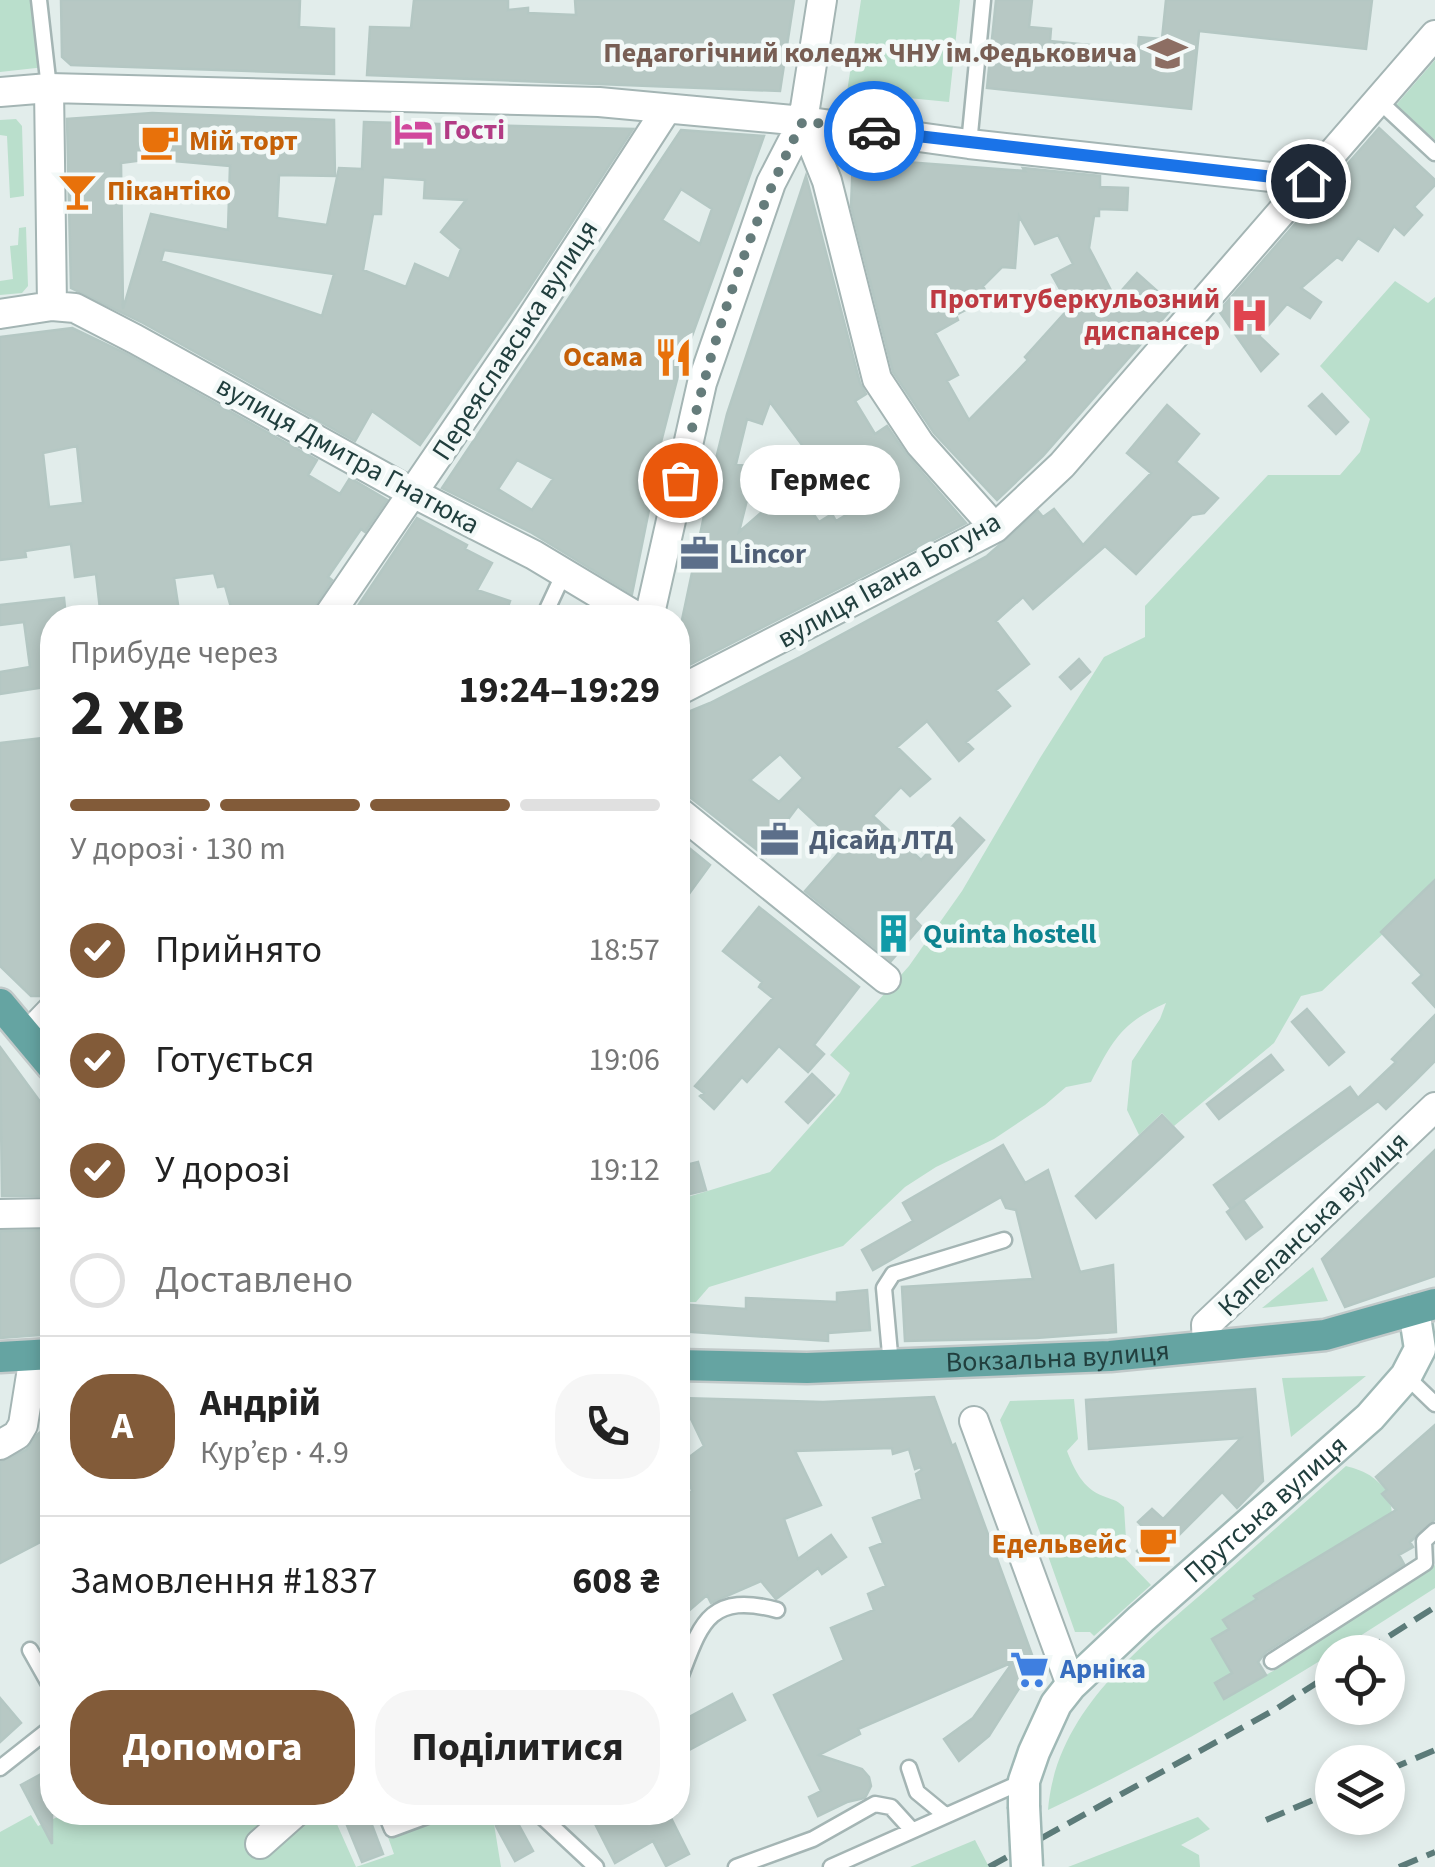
<!DOCTYPE html>
<html lang="uk">
<head>
<meta charset="utf-8">
<style>
	:root { --surface:#fff; --page:#f6f6f6; --text:#222; --muted:#767676; --line:#e0e0e0; --accent:#825b39 }
	body { margin:0; font-family:"Source Sans 3",sans-serif; background:var(--page); color:var(--text); height:100vh; display:flex; flex-direction:column; font-size:38px; white-space:nowrap }
	* { box-sizing:border-box; margin:0 }
	p { font-size:32px; color:var(--muted) }
	.icon { flex:none; width:55px; height:55px; fill:none; stroke:currentColor; stroke-width:2; stroke-linecap:round; stroke-linejoin:round }
	.map { position:relative; flex:1; overflow:hidden }
	.drawer { position:absolute; left:40px; top:605px; width:650px; height:1220px; display:flex; flex-direction:column; background:var(--surface); border-radius:40px; box-shadow:0 5px 15px #0003 }
	.drawer>* { flex:none }
	.controls { position:absolute; left:1315px; top:1635px; display:grid; gap:20px }
	.controls a { display:grid; place-items:center; width:90px; height:90px; border-radius:50%; background:var(--surface); box-shadow:0 5px 15px #0003; font-size:50px }
	.pin { position:absolute; display:grid; place-items:center; width:85px; height:85px; color:#fff; margin:-42px; border:5px solid #fff; border-radius:50%; box-shadow:0 2px 10px #0007 }
	.courier { position:absolute; display:grid; place-items:center; width:100px; height:100px; margin:-50px; border:8px solid #1a73e8; border-radius:50%; background:#fff; color:#222; box-shadow:0 2px 12px #0007 }
	.bubble { position:absolute; height:70px; border-radius:35px; background:var(--surface); box-shadow:0 5px 15px #0003; font-size:32px; font-weight:700; line-height:70px; text-align:center }
	.summary em { font-style:normal; font-weight:700 }
	.summary div { display:flex; flex-direction:column-reverse }
	.summary { display:flex; align-items:center; justify-content:space-between; height:170px; padding:0 30px }
	h1 { font-size:65px; font-weight:700; line-height:75px }
	.bar { display:grid; grid-template-columns:repeat(4,1fr); gap:15px 10px; align-content:center; height:120px; padding:0 30px }
	.bar i { height:12px; border-radius:8px; background:var(--line) }
	.bar .on { background:var(--accent) }
	.bar p { grid-column:span 4 }
	.line { display:flex; align-items:center; gap:25px; padding:0 30px; border-top:2px solid var(--line) }
	.line div { flex:1 }
	.round { display:grid; place-items:center; flex:none; width:105px; height:105px; border-radius:40px; background:var(--page) }
	ol { padding:0 30px; list-style:none }
	li { display:flex; align-items:center; gap:30px; height:110px }
	li p { margin-inline-start:auto }
	li .icon { padding:10px; border-radius:50%; background:var(--accent); color:#fff; stroke-width:4 }
	li:last-child { color:var(--muted) }
	li i { width:55px; height:55px; border:5px solid var(--line); border-radius:50% }
	.primary-button { display:flex; gap:20px; margin-top:auto; padding:20px 30px }
	.primary-button a { flex:1; height:115px; border-radius:40px; background:var(--accent); color:#fff; font-size:40px; font-weight:700; line-height:115px; text-align:center }
	.primary-button a+a { background:var(--page); color:var(--text) }
	.map>svg:first-child { display:block }
	.green { fill:#badfcc }
	.building { fill:#b7c8c4; stroke:#b4c7c3; stroke-width:2.5; fill-rule:evenodd }
	.lines { fill:none; stroke-linecap:round; stroke-linejoin:round }
	.lane-casing { stroke:#a4b5b4; stroke-width:19 }
	.street-casing { stroke:#a4b5b4; stroke-width:32 }
	.secondary-casing { stroke:#a0b9b6; stroke-width:35 }
	.primary-casing { stroke:#c1c9c9; stroke-width:35 }
	.lane { stroke:#fff; stroke-width:14 }
	.street { stroke:#fff; stroke-width:28 }
	.secondary { stroke:#fff; stroke-width:30 }
	.primary { stroke:#65a4a2; stroke-width:30 }
	.rail { stroke:#5c7b79; stroke-width:6; stroke-dasharray:20 10; stroke-linecap:butt }
	.secondary-bridge-casing { stroke:#a0b9b6; stroke-width:35; stroke-linecap:butt }
	.secondary-bridge { stroke:#fff; stroke-width:30 }
	.done { stroke:#657c7b; stroke-width:10; stroke-dasharray:0 18 }
	.route { stroke:#1a73e8; stroke-width:12 }
	.labels { text-anchor:middle; dominant-baseline:central; stroke-width:9; stroke-linejoin:round; paint-order:stroke }
	.education-label { font-size:28px; font-weight:bold; fill:#785e54; stroke:#f3f9f8; text-anchor:end }
	.hotel-label { font-size:28px; font-weight:bold; fill:#b23c85; stroke:#f3f9f8; text-anchor:start }
	.food-label { font-size:28px; font-weight:bold; fill:#c56008; stroke:#f3f9f8; text-anchor:start }
	.health-label { font-size:28px; font-weight:bold; fill:#be3a42; stroke:#f3f9f8; text-anchor:end }
	.street-label { font-size:28px; fill:#213f3e; stroke:#f3f9f8 }
	.service-label { font-size:28px; font-weight:bold; fill:#4e5e75; stroke:#f3f9f8; text-anchor:start }
	.culture-label { font-size:28px; font-weight:bold; fill:#0d838f; stroke:#f3f9f8; text-anchor:start }
	.shop-label { font-size:28px; font-weight:bold; fill:#366cbe; stroke:#f3f9f8; text-anchor:start }
</style>
</head>
<body>
<div class="map">
<svg width="1435" height="1867" viewBox="0 0 1435 1867">
	<rect width="100%" height="100%" fill="#e2edeb"/>
	<path class="green" d="M0,0H36L45,67L0,72Z
		M861,0H960L949,102L847,92Z
		M1435,60V140L1396,105Z
		M16,119L22,126L24,196L10,198L7,136L0,135V120Z
		M26,227L28,286L22,293L0,295V281L13,279L10,246L18,245L19,228Z
		M1395,281L1428,303L1435,297V885L1322,991L1301,996L1274,1043L1174,1126L1162,1113L1139,1135L1127,1110L1132,1061L1160,1019L1166,1003C1122,1022 1113,1040 1091,1082L1066,1087L1045,1105L994,1139L936,1167L905,1187L843,1246L709,1287L696,1302H678V1200L770,1172L840,1093L850,1073L830,1055L909,966L962,891L1040,758L1104,657L1145,637V606L1268,475H1340L1360,452L1370,419L1320,366Z
		M1313,1267L1328,1301L1262,1308Z
		M1366,1376L1291,1437L1282,1378Z
		M1074,1399L1078,1439L1067,1451C1074,1469 1083,1489 1103,1496C1112,1500 1116,1499 1124,1507L1126,1539L1121,1554L1151,1585L1094,1636L1090,1632H1075L1000,1420L1010,1401Z
		M1346,1466C1364,1471 1373,1475 1386,1490L1382,1494L1391,1506L1392,1513L1255,1595L1256,1599L1223,1619L1228,1629L1212,1640L1232,1673L1215,1683L1224,1699L1280,1667L1435,1565V1588C1310,1669 1183,1747 1048,1810C1056,1709 1144,1645 1214,1583C1258,1544 1302,1505 1346,1466Z
		M66,1813H332L356,1867L394,1854L388,1837L451,1813H517L494,1824L501,1867H0V1832L31,1815L38,1826Z
		M1198,1817L1210,1829L1181,1845L1199,1855L1200,1867H1068Z
		M975,1840L989,1867H910Z"/>
	<path class="building" d="M61,0H300L299,27L334,29V74L71,65L62,57Z
		M414,0H508V10L528,8V13L576,15L575,0H794L780,91L367,75L370,27L411,28Z
		M996,0H1032L1029,27L1051,29L1050,41L1138,50L1139,37L1162,39L1166,0H1372L1366,49L1199,31L1191,109L987,88Z
		M152,113L334,120L335,176L279,175L277,218L327,225L339,168L362,169L364,122L633,129L529,288L420,445L372,411L355,441L143,323L71,288L67,119ZM151,159L230,166L228,230L151,214L123,309L121,163ZM383,177L425,180L424,198L466,200L441,232L461,249L449,279L415,264L406,287L363,270L373,214H381ZM164,250L334,274L322,316L161,261Z
		M1379,128L1435,180V185L1414,207L1422,215L1404,235L1394,226L1378,251L1358,238L1342,260L1337,257L1301,288L1321,302L1310,318L1287,304L1259,336L1278,354L1261,371L1219,311Z
		M681,130L764,136L679,372L649,489L653,490L632,594L532,533L442,488ZM681,189L712,209L700,244L662,220ZM517,460L553,479L532,510L498,489Z
		M853,158L1025,171L1023,168L1100,176V187L1128,188L1127,210L1099,209V216H1094L1089,248L1115,298L1137,273L1174,306L1043,456L997,500L934,433L893,372L851,206ZM1019,216L1035,244L1058,235L1073,264L1052,275L1070,307L1025,357L1028,360L969,420L947,381L958,375L935,333L958,320L956,315L989,298L983,286L1002,267L1015,268Z
		M806,176L860,383L866,394L855,401L875,434L887,426L907,455L966,523L689,665L678,657V639L716,459L727,414ZM770,402L820,469L837,457L868,502L836,521L832,514L819,522L793,485L739,532L755,468L736,464L747,419L762,424Z
		M72,328L127,354L317,460L308,475L340,494L350,478L387,500L365,532L361,529L328,577L332,580L308,618H234L225,586L218,587L214,573L174,578L180,618H101L96,574L75,577L71,544L25,551L26,557L0,560V337ZM77,446L83,503L49,507L43,453Z
		M1322,394L1348,422L1336,434L1309,406Z
		M1167,405L1199,434L1176,462L1218,498L1204,513L1192,515L1136,574L1105,546L1033,609L1023,597L996,621L1029,664L996,690L1010,706L966,742L973,749L959,761L927,721L897,747L930,779L910,796L901,787L873,816L921,860L960,818L984,840L914,919L921,926L891,961L805,891L843,848L798,806L774,838L778,842L766,857L691,798L678,794V716L710,703L800,657L987,556L1038,511L1043,517L1054,509L1083,545L1151,473L1127,453ZM780,754L803,778L779,802L750,780Z
		M417,518L467,545L465,549L492,563L477,590L510,601L504,618H376L358,606Z
		M64,598L66,618H52V686L0,694V672L30,667L24,622L0,625V605Z
		M1079,659L1090,672L1071,689L1060,677Z
		M52,737V782H49L52,810V981L40,996H31L0,966V743Z
		M678,839L710,865L678,909Z
		M1435,880V1007L1413,983L1422,975L1381,932Z
		M759,907L859,987L814,1045L824,1054L808,1072L779,1046L747,1082L742,1077L714,1109L700,1096L704,1093L695,1086L773,998L759,987L762,982L723,951Z
		M1307,1009L1344,1052L1329,1065L1292,1022Z
		M1435,1015V1061L1415,1081L1386,1109L1378,1101L1231,1209L1214,1185L1350,1087L1358,1098L1396,1062L1392,1059Z
		M0,1047L52,1118V1196H2Z
		M1271,1055L1283,1070L1219,1119L1207,1104Z
		M812,1074L834,1095L808,1123L786,1102Z
		M1162,1115L1183,1137L1096,1218L1076,1196Z
		M1003,1145L1025,1183L1048,1170L1080,1272L1113,1265L1116,1332L1036,1338L905,1341L902,1287L1033,1279L1016,1210L1006,1208L1001,1197L873,1270L862,1250L913,1221L903,1203Z
		M1435,1150V1276L1345,1307L1322,1259Z
		M698,1162L706,1190L678,1197V1167Z
		M1243,1200L1262,1227L1246,1239L1227,1212Z
		M52,1230V1334L0,1338V1231Z
		M867,1290L870,1330L828,1333V1341L678,1331V1304L746,1309V1298L837,1302V1293Z
		M1255,1389L1263,1481L1237,1508L1222,1492L1150,1564L1137,1551L1152,1536L1138,1522L1152,1509L1163,1519L1241,1438L1089,1449L1086,1400Z
		M934,1397L952,1446L955,1444L1035,1663L989,1736L959,1761L944,1739L973,1718L1013,1662L858,1729L860,1734L819,1755L862,1769L869,1777L871,1786L865,1798L847,1802L818,1816L809,1797L821,1791L774,1695L844,1660L831,1628L874,1610L868,1594L886,1586L870,1548L883,1543L873,1518L922,1499L916,1474L922,1470L920,1467L915,1469L909,1449L893,1454L892,1448L795,1451L821,1505L784,1519L798,1559L831,1535L846,1557L822,1574L818,1568L776,1599L761,1581L711,1603L707,1595L678,1620V1497L692,1491L685,1468L688,1458L704,1446L681,1398L823,1402Z
		M52,1424V1536L0,1563V1462L26,1450L38,1434Z
		M1435,1425V1519L1410,1542L1413,1547L1399,1555L1404,1564L1266,1652L1258,1662L1266,1675L1224,1699L1215,1683L1232,1673L1212,1639L1229,1629L1223,1620L1257,1599L1254,1596L1396,1510L1382,1494L1387,1490L1376,1477Z
		M732,1694L745,1720L678,1756V1723Z
		M0,1698L21,1723L0,1742Z
		M45,1772L52,1786V1844L21,1785Z
		M358,1812H367L383,1854L362,1862L344,1818Z
		M589,1812H668L689,1854L666,1866L653,1841L615,1863Z
		M514,1816L533,1851L515,1861L496,1826Z"/>
	<g class="lines">
		<defs>
			<path id="lane" d="M39,0L49,88
				M1378,100L1435,153
				M969,144L983,0
				M543,618L564,573
				M891,1365L884,1288L893,1274L1004,1240
				M1406,1376L1435,1404
				M30,1650L52,1689
				M1272,1661L1425,1563L1424,1541L1435,1531
				M678,1683C700,1627 706,1591 777,1610
				M0,1768L52,1727
				M909,1768L917,1792L945,1815
				M385,1812L392,1829L438,1812
				M537,1812L596,1867
				M736,1867L813,1839L875,1804L891,1807L911,1829
				M831,1867L1024,1781"/>
			<path id="street" d="M49,88L599,102L803,121L969,144L1308,181
				M0,92L49,88L52,306L0,314
				M803,121L827,181L877,379L920,444L995,528
				M52,306L75,308L135,339L413,493L534,555L639,618
				M327,618L521,334L666,110
				M649,618L702,383L771,183L803,121L822,0
				M678,691L995,528L1062,465L1435,35
				M678,811L886,979
				M29,1034L52,1010
				M0,1214L52,1213
				M1207,1347L1206,1325L1435,1107
				M974,1421L1071,1685
				M0,1445L17,1435L23,1425L34,1356
				M260,1844L296,1812"/>
			<g id="secondary">
				<path id="s1" d="M1024,1806V1781L1034,1752L1056,1704L1071,1685L1141,1619L1370,1417L1406,1376L1420,1349L1414,1310"/>
			</g>
			<g id="primary">
				<path d="M0,1004L52,1066"/>
				<path d="M0,1357L52,1354"/>
				<path id="s2" d="M678,1365L807,1368L1110,1356L1325,1335L1435,1304"/>
			</g>
		</defs>
		<use href="#lane" class="lane-casing"/>
		<use href="#street" class="street-casing"/>
		<use href="#secondary" class="secondary-casing"/>
		<use href="#primary" class="primary-casing"/>
		<use href="#lane" class="lane"/>
		<use href="#street" class="street"/>
		<use href="#secondary" class="secondary"/>
		<use href="#primary" class="primary"/>
		<path class="rail" d="M1364,1652L1435,1607
			M1388,1770L1435,1750
			M1266,1820L1332,1792
			M989,1867L1276,1709L1332,1673
			M1399,1867L1435,1852"/>
		<defs>
			<path id="secondary-bridge" d="M1024,1806L1027,1867"/>
		</defs>
		<use href="#secondary-bridge" class="secondary-bridge-casing"/>
		<use href="#secondary-bridge" class="secondary-bridge"/>
	</g>
	<g class="lines">
		<path class="done" d="M680,480C707,357 745,233 803,121L874,131"/>
		<path class="route" d="M874,131L1308,181"/>
	</g>
	<defs>
		<symbol id="university-bare" viewBox="-9 -9 18 18"><path d="M0-5L7-2L0 1L-7-2ZM-4 1L0 2.5L4 1V4Q0 6-4 4Z" fill="#8d6e63" stroke="#f3f9f8" stroke-width="2.5" paint-order="stroke"/></symbol>
		<symbol id="hotel-bare" viewBox="-9 -9 18 18"><path d="M-6-4.5h1.5V1H6V5H4.5V3h-9V5H-6ZM-4 0a1.8 1.8 0 1 1 3.6 0ZM.5 0V-2.5h3Q6-2.5 6 0Z" fill="#d1479c" stroke="#f3f9f8" stroke-width="2.5" paint-order="stroke"/></symbol>
		<symbol id="cafe-bare" viewBox="-9 -9 18 18"><path d="M-5.5-4.5H6V0H3Q3 3.5 0 3.5H-2.5Q-5.5 3.5-5.5 0ZM3-3.2v2h1.7v-2ZM-6 4.5H4V6H-6Z" fill="#e8710a" stroke="#f3f9f8" stroke-width="2.5" paint-order="stroke"/></symbol>
		<symbol id="bar-bare" viewBox="-9 -9 18 18"><path d="M-6-5H6L.8 .8V4.5H3.5V6h-7V4.5H-.8V.8Z" fill="#e8710a" stroke="#f3f9f8" stroke-width="2.5" paint-order="stroke"/></symbol>
		<symbol id="hospital-bare" viewBox="-9 -9 18 18"><path d="M-5-5h3v3.5h4V-5h3V5h-3V1.5h-4V5h-3Z" fill="#e0444e" stroke="#f3f9f8" stroke-width="2.5" paint-order="stroke"/></symbol>
		<symbol id="restaurant-bare" viewBox="-9 -9 18 18"><path d="M-5-6h1v4h1v-4h1v4h1v-4h1v5L-1.5 .5V6h-2V.5L-5-1ZM5-6V6H3V1.5H1.5Q1.5-4 5-6Z" fill="#e8710a" stroke="#f3f9f8" stroke-width="2.5" paint-order="stroke"/></symbol>
		<symbol id="office-bare" viewBox="-9 -9 18 18"><path d="M-6-3h4V-5.5h4V-3h4V5H-6ZM-1-4.5V-3h2v-1.5ZM-6 0V1H6V0Z" fill="#5c6f8a" stroke="#f3f9f8" stroke-width="2.5" paint-order="stroke"/></symbol>
		<symbol id="building-bare" viewBox="-9 -9 18 18"><path d="M-4-6H4V6H1V3H-1V6H-4ZM-2.5-4.3h1.7v1.8h-1.7ZM.8-4.3h1.7v1.8H.8ZM-2.5-1h1.7V.8h-1.7ZM.8-1h1.7V.8H.8Z" fill="#0f9aa8" stroke="#f3f9f8" stroke-width="2.5" paint-order="stroke"/></symbol>
		<symbol id="supermarket-bare" viewBox="-9 -9 18 18"><path d="M-6-5.5h2.5l.6 2H6L4.5 2H-2.5L-4.4-4H-6ZM-1.5 3.2a1.3 1.3 0 1 0 .1 0ZM3 3.2a1.3 1.3 0 1 0 .1 0Z" fill="#3f7fe0" stroke="#f3f9f8" stroke-width="2.5" paint-order="stroke"/></symbol>
	</defs>
	<g fill-rule="evenodd">
		<use href="#university-bare" x="1140" y="26" width="55" height="55"/>
		<use href="#hotel-bare" x="386" y="102" width="55" height="55"/>
		<use href="#cafe-bare" x="132" y="114" width="55" height="55"/>
		<use href="#bar-bare" x="50" y="164" width="55" height="55"/>
		<use href="#hospital-bare" x="1222" y="288" width="55" height="55"/>
		<use href="#restaurant-bare" x="646" y="330" width="55" height="55"/>
		<use href="#office-bare" x="672" y="526" width="55" height="55"/>
		<use href="#office-bare" x="752" y="812" width="55" height="55"/>
		<use href="#building-bare" x="866" y="906" width="55" height="55"/>
		<use href="#cafe-bare" x="1130" y="1516" width="55" height="55"/>
		<use href="#supermarket-bare" x="1002" y="1642" width="55" height="55"/>
	</g>
	<g class="labels">
		<g class="education-label">
			<text x="1137" y="53">Педагогічний коледж ЧНУ ім.Федьковича</text>
		</g>
		<g class="hotel-label">
			<text x="443" y="130">Гості</text>
		</g>
		<g class="food-label">
			<text x="189" y="141">Мій торт</text>
			<text x="107" y="191">Пікантіко</text>
			<text x="643" y="357" text-anchor="end">Осама</text>
			<text x="1127" y="1544" text-anchor="end">Едельвейс</text>
		</g>
		<g class="health-label">
			<text x="1220" y="299">Протитуберкульозний<tspan x="1220" dy="32">диспансер</tspan></text>
		</g>
		<g class="street-label">
			<text transform="translate(515 340) rotate(-57)">Переяславська вулиця</text>
			<text transform="translate(348 455) rotate(29)">вулиця Дмитра Гнатюка</text>
			<text transform="translate(889 580) rotate(-29)">вулиця Івана Богуна</text>
			<text transform="translate(1313 1224) rotate(-44)">Капеланська вулиця</text>
			<text stroke="none"><textPath href="#s2" startOffset="380">Вокзальна вулиця</textPath></text>
			<text stroke="none"><textPath href="#s1" startOffset="395">Прутська вулиця</textPath></text>
		</g>
		<g class="service-label">
			<text x="729" y="554">Lincor</text>
			<text x="809" y="840">Дісайд ЛТД</text>
		</g>
		<g class="culture-label">
			<text x="923" y="934">Quinta hostell</text>
		</g>
		<g class="shop-label">
			<text x="1060" y="1669">Арніка</text>
		</g>
	</g>
</svg>
<div class="controls">
<a><svg class="icon" aria-label="locate" viewBox="0 0 24 24"><circle cx="12" cy="12" r="6"/><path d="M12 2v4M12 18v4M2 12h4M18 12h4"/></svg></a>
<a><svg class="icon" aria-label="layers" viewBox="0 0 24 24"><path d="M12 4l9 5-9 5-9-5zM3 14l9 5 9-5"/></svg></a>
</div>
<div class="pin" style="left:680px;top:480px;background:#ea580c"><svg class="icon" aria-label="bag" viewBox="0 0 24 24"><path d="M5 8h14l-1 12H6zM9 8a3 3 0 0 1 6 0"/></svg></div>
<div class="pin" style="left:1308px;top:181px;background:#1f2937"><svg class="icon" aria-label="home" viewBox="0 0 24 24"><path d="M3 11l9-7 9 7M6 9v11h12V9"/></svg></div>
<div class="courier" style="left:874px;top:131px"><svg class="icon" aria-label="car" viewBox="0 0 24 24"><path d="M5 17H2v-5l4-1 3-4h7l3 4 3 1v5h-3M9 17h6M6 11h13"/><circle cx="7" cy="17" r="2"/><circle cx="17" cy="17" r="2"/></svg></div>
<div class="bubble" style="left:740px;top:445px;width:160px">Гермес</div>
<section class="drawer">
<div class="summary"><div><h1>2 хв</h1><p>Прибуде через</p></div><em>19:24–19:29</em></div>
<div class="bar"><i class="on"></i><i class="on"></i><i class="on"></i><i></i><p>У дорозі · 130 m</p></div>
<ol>
<li><svg class="icon" aria-label="check" viewBox="0 0 24 24"><path d="M5 12l5 5 9-10"/></svg>Прийнято<p>18:57</p></li>
<li><svg class="icon" aria-label="check" viewBox="0 0 24 24"><path d="M5 12l5 5 9-10"/></svg>Готується<p>19:06</p></li>
<li><svg class="icon" aria-label="check" viewBox="0 0 24 24"><path d="M5 12l5 5 9-10"/></svg>У дорозі<p>19:12</p></li>
<li><i></i>Доставлено</li>
</ol>
<div class="line" style="height:180px"><b class="round" style="background:var(--accent);color:#fff">А</b><div><b>Андрій</b><p>Кур’єр · 4.9</p></div><a class="round"><svg class="icon" aria-label="phone" viewBox="0 0 24 24"><path d="M5 4h4l2 5-3 2q2 4 5 5l2-3 5 2v4C11 20 4 13 5 4z"/></svg></a></div>
<div class="line" style="height:130px"><div>Замовлення #1837</div><b>608 ₴</b></div>
<div class="primary-button"><a>Допомога</a><a>Поділитися</a></div>
</section>
</div>
</body>
</html>
